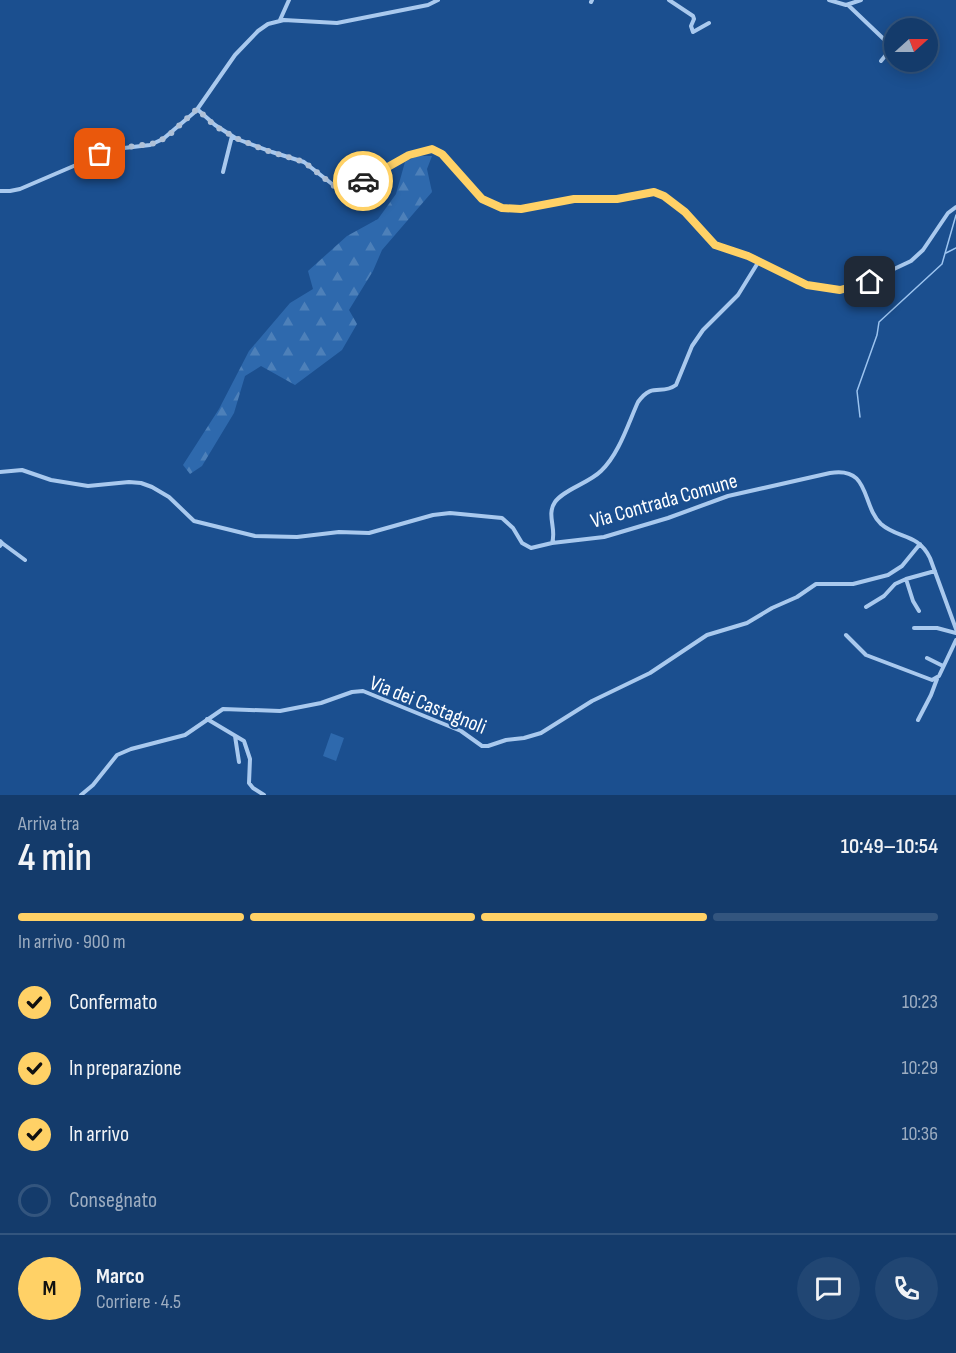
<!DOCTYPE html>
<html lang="it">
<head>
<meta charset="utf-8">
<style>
	:root { --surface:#143b6b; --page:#214673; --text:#f1f3f6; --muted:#9dadc1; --line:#33557e; --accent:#ffd166 }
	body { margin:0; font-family:"Sofia Sans Condensed",sans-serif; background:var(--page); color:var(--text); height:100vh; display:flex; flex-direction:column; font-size:22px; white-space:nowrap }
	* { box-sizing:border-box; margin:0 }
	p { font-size:20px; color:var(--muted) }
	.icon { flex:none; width:33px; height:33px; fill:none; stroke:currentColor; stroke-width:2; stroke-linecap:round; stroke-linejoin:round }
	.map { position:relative; height:795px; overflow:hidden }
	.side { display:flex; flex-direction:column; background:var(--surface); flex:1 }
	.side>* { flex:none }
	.needle { width:39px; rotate:69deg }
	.tools { position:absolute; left:884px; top:18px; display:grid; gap:12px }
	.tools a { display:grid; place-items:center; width:54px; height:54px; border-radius:50%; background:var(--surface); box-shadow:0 3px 15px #0003,0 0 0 2px var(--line); font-size:30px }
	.pin { position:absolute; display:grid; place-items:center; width:51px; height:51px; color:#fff; margin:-26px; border-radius:12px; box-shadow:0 3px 9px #0006 }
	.courier { position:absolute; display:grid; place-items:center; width:60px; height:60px; margin:-30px; border:4px solid #ffd166; border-radius:50%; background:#fff; color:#222; box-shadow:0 2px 8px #0007 }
	.summary em { font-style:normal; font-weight:600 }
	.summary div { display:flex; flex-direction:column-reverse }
	.summary { display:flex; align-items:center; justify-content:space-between; height:102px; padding:0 18px }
	h1 { font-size:39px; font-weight:600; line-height:45px }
	.bar { display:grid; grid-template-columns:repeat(4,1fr); gap:9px 6px; align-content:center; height:72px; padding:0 18px }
	.bar i { height:8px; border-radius:4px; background:var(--line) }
	.bar .active { background:var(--accent) }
	.bar p { grid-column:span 4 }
	.line { display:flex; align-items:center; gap:15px; padding:0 18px; border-top:2px solid var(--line) }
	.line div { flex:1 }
	.round { display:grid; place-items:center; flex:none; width:63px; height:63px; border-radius:32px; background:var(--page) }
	ol { padding:0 18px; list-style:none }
	li { display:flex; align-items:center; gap:18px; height:66px }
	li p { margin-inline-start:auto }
	li .icon { padding:6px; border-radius:50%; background:var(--accent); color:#111; stroke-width:4 }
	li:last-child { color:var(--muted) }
	li i { width:33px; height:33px; border:3px solid var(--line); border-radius:50% }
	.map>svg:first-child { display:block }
	.forest { fill:url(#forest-firs) }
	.green { fill:#2e69ad }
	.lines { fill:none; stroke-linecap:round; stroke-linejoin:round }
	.stream { stroke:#9cc4f0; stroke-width:1.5 }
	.street { stroke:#a9c9ee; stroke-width:4 }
	.done { stroke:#afc1d8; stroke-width:6; stroke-dasharray:0 10.8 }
	.route { stroke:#ffd166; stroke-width:8 }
	.labels { text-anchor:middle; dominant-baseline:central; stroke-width:4.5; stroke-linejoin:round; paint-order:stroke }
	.street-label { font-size:21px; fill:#fff; stroke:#1b4f8f }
</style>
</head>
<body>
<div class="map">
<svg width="956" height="795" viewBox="0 0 956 795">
	<defs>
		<pattern id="forest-firs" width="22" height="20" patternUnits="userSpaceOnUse" patternTransform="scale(1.5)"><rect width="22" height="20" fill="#2e69ad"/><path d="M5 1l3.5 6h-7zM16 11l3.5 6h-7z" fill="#4d80b9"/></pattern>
	</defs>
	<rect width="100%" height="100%" fill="#1b4f8f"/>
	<path class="forest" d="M417,156H432L427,169L432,192L382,250L373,271L349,310L357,324L342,350L295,385L261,366L245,376L234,413L202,466L190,474L183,465L219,409L249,351L290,303L313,289L308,271L347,236L378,219L396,194L405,162Z"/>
	<path class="green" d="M331,733L344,738L336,761L323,756Z"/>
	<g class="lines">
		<path class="stream" d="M946,253L956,248
			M860,417L857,391L877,335L879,322L942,264L956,215"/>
		<path class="street" d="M669,0L693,16L694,19L691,26L693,32L709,23
			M829,0L846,5L861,0
			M591,2L592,0
			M848,5L890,45V50L881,61
			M280,20L289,0
			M197,109L215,125L237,139L272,152L304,162L341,191L348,189L409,155L432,149L443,155L484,200L505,209H521L574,199H613L648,192L659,193L689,216L715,245L748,256L804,284L819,288L842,290L860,285L911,261L923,250L948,213L956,207
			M223,172L232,136
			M0,191H10L20,189L97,156L124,148L150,145L163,139L196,111L235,55L258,31L268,24L284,20L337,23L428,5L438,0
			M0,472L22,470L51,480L88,486L129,482L141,483L152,487L169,497L194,521L255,536L297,537L339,532L369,533L433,515L450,513L502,518L513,528L522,543L531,548L552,543L604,537L668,518L728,496L830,473C871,466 861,505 881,524C898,539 918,533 930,558L956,629
			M0,541L2,543L0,546
			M2,543L25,560
			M552,543C557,529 546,515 555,502C563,490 589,483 601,471C619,454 628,424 638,402C653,381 661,396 676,385L692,346L703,330L738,295L759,261
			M866,607L884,596L895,584L906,579
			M919,611L913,601L906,579L935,571
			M914,628H937L956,633
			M846,635L866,655L932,680L939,676L956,640
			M927,658L943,666
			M207,719L244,741L250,759L249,783L253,788L264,795
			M918,720L931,695L937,679
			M235,736L239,762
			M81,795L93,785L117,755L131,749L185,735L223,709L280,711L321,703L352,692L363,691L461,731L482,746H488L506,740L524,738L541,733L592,701L650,673L707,635L747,623L772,608L797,597L816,584H853L888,575L902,566L920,544"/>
	</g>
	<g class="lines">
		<path class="done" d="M100,154L122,148L156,143L168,136L197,109L215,126L236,138L265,150L304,162L339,190H346L363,181"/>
		<path class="route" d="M363,181L409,155L432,149L442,154L482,199L502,208L521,209L574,199H617L654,192L664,196L685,212L715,245L748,256L807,285L840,290L870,282"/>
	</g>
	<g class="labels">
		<g class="street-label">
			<text transform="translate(664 501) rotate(-16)">Via Contrada Comune</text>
			<text transform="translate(428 705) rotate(22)">Via dei Castagnoli</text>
		</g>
	</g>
</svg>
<div class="tools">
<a><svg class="needle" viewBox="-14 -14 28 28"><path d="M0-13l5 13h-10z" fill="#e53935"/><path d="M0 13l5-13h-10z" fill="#9dadc1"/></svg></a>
</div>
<div class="pin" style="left:100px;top:154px;background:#ea580c"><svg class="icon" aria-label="bag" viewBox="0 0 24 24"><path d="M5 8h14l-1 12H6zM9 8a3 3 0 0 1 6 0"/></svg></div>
<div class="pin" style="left:870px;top:282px;background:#1f2937"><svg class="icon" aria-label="home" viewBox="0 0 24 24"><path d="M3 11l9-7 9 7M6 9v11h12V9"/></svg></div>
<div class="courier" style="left:363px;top:181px"><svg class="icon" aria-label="car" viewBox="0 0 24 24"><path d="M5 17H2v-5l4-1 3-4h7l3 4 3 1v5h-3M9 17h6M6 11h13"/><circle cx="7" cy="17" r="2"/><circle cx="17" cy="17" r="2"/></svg></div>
</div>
<section class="side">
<div class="summary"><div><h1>4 min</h1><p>Arriva tra</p></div><em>10:49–10:54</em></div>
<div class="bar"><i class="active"></i><i class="active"></i><i class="active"></i><i></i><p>In arrivo · 900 m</p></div>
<ol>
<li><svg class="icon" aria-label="check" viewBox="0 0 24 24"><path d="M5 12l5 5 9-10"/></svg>Confermato<p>10:23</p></li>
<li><svg class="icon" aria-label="check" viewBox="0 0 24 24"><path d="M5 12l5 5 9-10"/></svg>In preparazione<p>10:29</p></li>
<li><svg class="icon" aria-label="check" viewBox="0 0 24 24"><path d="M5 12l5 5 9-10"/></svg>In arrivo<p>10:36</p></li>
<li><i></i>Consegnato</li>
</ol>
<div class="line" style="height:108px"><b class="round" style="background:var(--accent);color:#111">M</b><div><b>Marco</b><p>Corriere · 4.5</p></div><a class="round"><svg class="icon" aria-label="chat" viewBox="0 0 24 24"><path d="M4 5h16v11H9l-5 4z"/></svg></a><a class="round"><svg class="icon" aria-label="phone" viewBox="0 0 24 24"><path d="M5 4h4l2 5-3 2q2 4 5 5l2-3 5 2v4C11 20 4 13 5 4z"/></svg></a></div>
</section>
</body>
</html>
